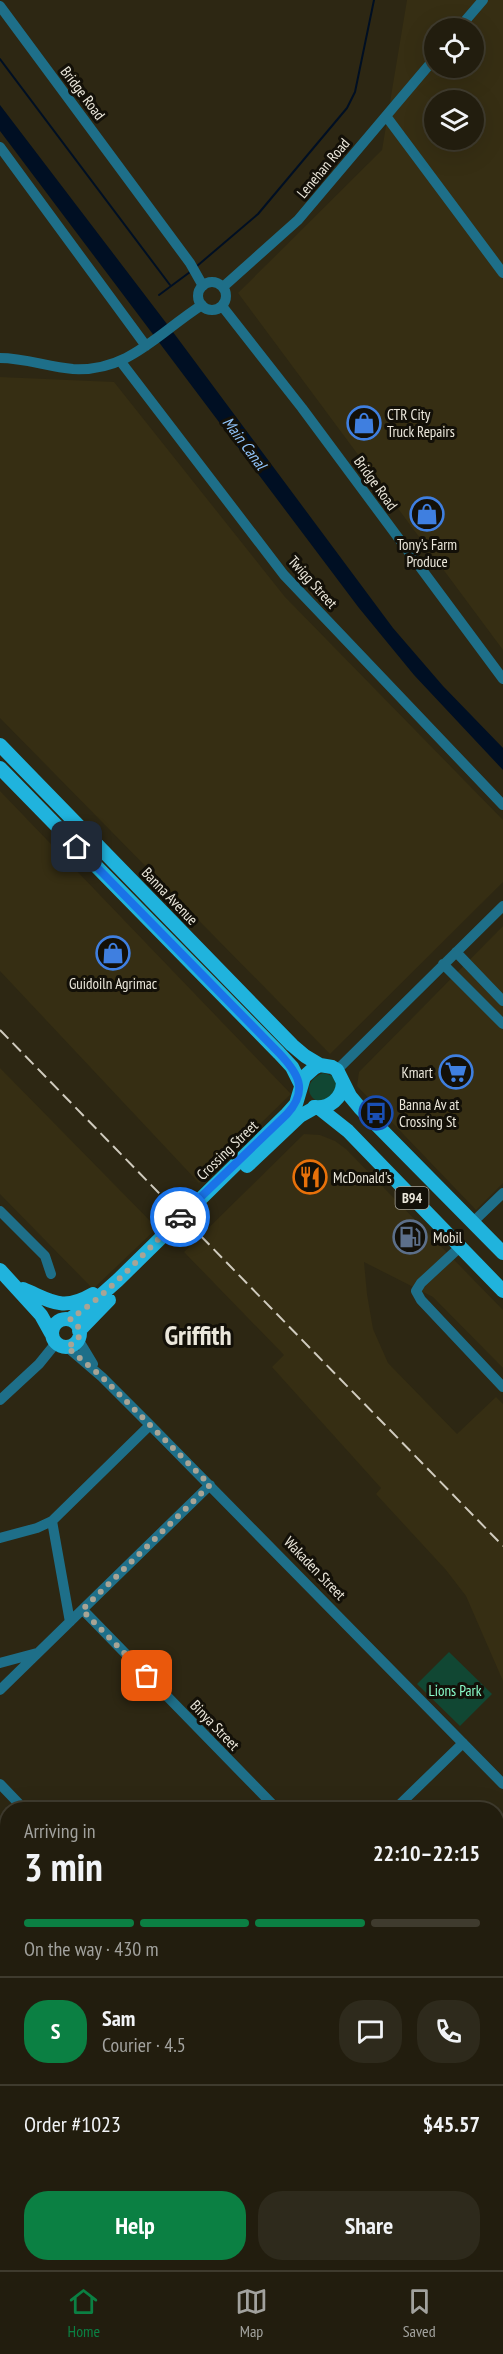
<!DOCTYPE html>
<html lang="en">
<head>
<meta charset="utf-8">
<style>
	:root { --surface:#221d0e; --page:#2e2a1c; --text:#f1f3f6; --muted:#a2a29e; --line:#3f3b2e; --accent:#0b8043 }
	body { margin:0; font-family:"PT Sans Narrow",sans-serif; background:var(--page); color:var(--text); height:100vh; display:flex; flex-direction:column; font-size:22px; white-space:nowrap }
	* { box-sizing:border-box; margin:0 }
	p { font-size:20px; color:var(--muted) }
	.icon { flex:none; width:33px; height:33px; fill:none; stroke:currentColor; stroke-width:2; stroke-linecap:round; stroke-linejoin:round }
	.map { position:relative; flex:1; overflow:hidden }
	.details { position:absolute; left:0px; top:1802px; width:504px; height:470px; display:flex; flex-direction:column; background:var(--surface); border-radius:24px 24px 0 0; box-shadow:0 6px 24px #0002,0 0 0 2px var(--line) }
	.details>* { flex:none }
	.controls { position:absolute; left:424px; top:18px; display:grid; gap:12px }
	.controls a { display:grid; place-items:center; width:60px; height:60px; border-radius:50%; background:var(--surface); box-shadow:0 6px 24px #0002,0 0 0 2px var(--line); font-size:30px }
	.pin { position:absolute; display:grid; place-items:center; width:51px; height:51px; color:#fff; margin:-26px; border-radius:12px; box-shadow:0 3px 9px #0006 }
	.courier { position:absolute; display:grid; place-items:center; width:60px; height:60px; margin:-30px; border:4px solid #1a73e8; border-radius:50%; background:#fff; color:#222; box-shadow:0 2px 8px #0007 }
	.overview em { font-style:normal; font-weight:700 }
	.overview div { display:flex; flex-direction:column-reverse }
	.overview { display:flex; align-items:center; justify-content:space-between; height:102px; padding:0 24px }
	h1 { font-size:39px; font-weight:700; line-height:45px }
	.bar { display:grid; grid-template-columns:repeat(4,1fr); gap:9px 6px; align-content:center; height:72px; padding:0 24px }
	.bar i { height:8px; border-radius:4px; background:var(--line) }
	.bar .selected { background:var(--accent) }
	.bar p { grid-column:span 4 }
	.line { display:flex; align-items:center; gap:15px; padding:0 24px; border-top:2px solid var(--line) }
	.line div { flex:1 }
	.round { display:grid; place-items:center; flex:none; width:63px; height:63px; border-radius:24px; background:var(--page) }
	.button { display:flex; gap:12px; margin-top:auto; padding:12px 24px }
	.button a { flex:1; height:69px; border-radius:24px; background:var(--accent); color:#fff; font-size:24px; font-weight:700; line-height:69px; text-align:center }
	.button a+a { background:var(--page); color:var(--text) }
	.menu { display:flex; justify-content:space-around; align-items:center; height:84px; border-top:2px solid var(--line); background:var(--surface); font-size:16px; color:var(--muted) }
	.menu a { display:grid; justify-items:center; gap:3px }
	.menu .selected { color:var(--accent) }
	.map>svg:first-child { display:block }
	.built { fill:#362e13; fill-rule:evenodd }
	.green { fill:#114733 }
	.water { fill:#000f23 }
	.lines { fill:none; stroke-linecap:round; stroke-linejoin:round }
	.stream { stroke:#000f23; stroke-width:2 }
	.minor { stroke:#1e6f89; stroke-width:10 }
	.major { stroke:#20b3dd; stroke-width:14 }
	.rail { stroke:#d0cbbe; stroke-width:2; stroke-dasharray:12 6; stroke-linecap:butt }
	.done { stroke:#a8a495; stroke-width:6; stroke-dasharray:0 10.8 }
	.route { stroke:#1a73e8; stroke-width:8 }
	.labels { text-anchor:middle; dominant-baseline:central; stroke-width:6; stroke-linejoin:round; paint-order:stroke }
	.shield { fill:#131008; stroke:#aaa69c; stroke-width:1.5 }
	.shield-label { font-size:14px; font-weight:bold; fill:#ebe7db }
	.street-label { font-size:15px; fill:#ebe7db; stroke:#131008 }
	.poi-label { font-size:15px; fill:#ebe7db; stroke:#131008; text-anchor:start }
	.park-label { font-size:15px; fill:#8afcca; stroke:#131008 }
	.water-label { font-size:16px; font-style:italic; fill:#91c4fb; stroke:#131008 }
	.town-label { font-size:27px; font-weight:bold; fill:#ebe7db; stroke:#131008 }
</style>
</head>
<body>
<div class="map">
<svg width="503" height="2270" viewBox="0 0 503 2270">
	<rect width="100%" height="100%" fill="#2d2713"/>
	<path class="built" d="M407,0H503V650L238,293L382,150ZM435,28H474V68H435ZM435,100H474V140H435Z
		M0,377L114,382L285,597L503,820V882L330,1054L0,718Z
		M0,791L291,1094L199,1183L0,971Z
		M503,926V1183L476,1210L357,1086L359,1072Z
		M0,1068L157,1228L93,1289L0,1194Z
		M304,1134L320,1135L335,1141L346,1149L503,1310V1368L433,1297L364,1262L367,1294L373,1329L388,1363L457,1434L496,1397L503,1404V1681L466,1596L446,1570L376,1494L381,1488L272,1367L284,1355L184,1252Z"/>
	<path class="green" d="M323,1073L333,1076L337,1086L329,1099L317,1101C303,1093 309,1078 323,1073Z
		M449,1652L492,1694L460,1726L417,1684Z"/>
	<path class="water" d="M0,105L170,328L393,628L443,686L503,748V770L414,675L359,608L0,131Z"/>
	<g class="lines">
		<path class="stream" d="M0,59L170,285
			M197,266L258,214L347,108L355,92L374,0
			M159,295L190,272"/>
		<path class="minor" d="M0,6L190,263L203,286
			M459,28L483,0
			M386,116L503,273
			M0,147L146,346
			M198 296a14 14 0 1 1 28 0a14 14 0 1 1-28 0Z
			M223,287L298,220L435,58
			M222,306L302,408L503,679
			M0,358C25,358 48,367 73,369C129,372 158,333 202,305
			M121,362L284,575L503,805
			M456,952L503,1001
			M443,964L503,1024
			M337,1070L503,906
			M0,1211L45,1256L51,1274
			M473,1222L503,1193
			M460,1247L421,1283L416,1291L421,1300L503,1387
			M78,1339L93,1364
			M67,1347L102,1377L150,1425L503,1784
			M0,1400L39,1364L56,1343
			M52,1521L70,1622
			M0,1538L37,1528L52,1521L150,1425
			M83,1610L277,1809
			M0,1663L37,1653
			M0,1690L210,1485
			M0,1784L24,1809
			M395,1809L463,1743
			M496,2034L503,2040
			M0,2043L8,2050
			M0,2195L8,2188
			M496,2213L503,2206
			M0,2254L10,2270
			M214,2264L220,2270
			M453,2270V2264"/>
		<path class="major" d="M0,745L292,1045L305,1056L320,1065
			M0,768L279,1053L292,1067L300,1083
			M314,1107C330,1109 342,1098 343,1083
			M319,1108L348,1131L503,1291
			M247,1166L300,1116L316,1107
			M0,1270L41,1315L51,1333
			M23,1289C52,1301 62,1312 93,1294
			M70,1319L90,1305L118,1280L287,1114L296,1104L304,1077L314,1068L320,1065L332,1067L337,1070L350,1096L360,1108L503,1253
			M52 1333a14 14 0 1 1 28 0a14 14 0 1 1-28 0Z
			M79,1331L109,1300"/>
		<path class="rail" d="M0,1030L503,1546"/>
	</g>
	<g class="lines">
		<path class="done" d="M147,1676L82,1610L210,1485L102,1377L67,1347L77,1341C82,1332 79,1324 70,1319C111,1292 145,1252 180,1217"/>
		<path class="route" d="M77,847L279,1053C298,1073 309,1090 287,1114L180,1217"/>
	</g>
	<defs>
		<symbol id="shop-ring" viewBox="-11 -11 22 22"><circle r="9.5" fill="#131008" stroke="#3f7fe0" stroke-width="1.5"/><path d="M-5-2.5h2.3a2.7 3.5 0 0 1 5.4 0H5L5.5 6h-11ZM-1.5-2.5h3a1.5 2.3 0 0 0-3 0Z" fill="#3f7fe0"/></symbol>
		<symbol id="supermarket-ring" viewBox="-11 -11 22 22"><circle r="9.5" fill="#131008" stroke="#3f7fe0" stroke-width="1.5"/><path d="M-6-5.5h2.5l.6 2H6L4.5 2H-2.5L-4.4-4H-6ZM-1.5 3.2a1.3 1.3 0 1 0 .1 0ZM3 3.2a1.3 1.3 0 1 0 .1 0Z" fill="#3f7fe0"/></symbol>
		<symbol id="bus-ring" viewBox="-11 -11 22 22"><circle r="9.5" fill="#131008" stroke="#1a4fb4" stroke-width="1.5"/><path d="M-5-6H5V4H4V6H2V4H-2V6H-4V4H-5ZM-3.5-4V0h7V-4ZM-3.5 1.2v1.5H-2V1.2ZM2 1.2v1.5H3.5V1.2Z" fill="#1a4fb4"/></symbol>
		<symbol id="restaurant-ring" viewBox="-11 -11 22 22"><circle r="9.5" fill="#131008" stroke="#e8710a" stroke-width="1.5"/><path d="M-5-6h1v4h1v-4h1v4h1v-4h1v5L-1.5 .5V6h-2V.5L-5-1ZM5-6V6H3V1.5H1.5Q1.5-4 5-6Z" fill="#e8710a"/></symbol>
		<symbol id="fuel-ring" viewBox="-11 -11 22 22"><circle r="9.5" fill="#131008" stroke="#5c6f8a" stroke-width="1.5"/><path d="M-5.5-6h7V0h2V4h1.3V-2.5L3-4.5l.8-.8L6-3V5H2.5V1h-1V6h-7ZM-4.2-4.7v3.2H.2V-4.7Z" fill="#5c6f8a"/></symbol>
	</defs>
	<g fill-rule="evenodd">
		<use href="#shop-ring" x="345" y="404" width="38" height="38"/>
		<use href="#shop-ring" x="408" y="495" width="38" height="38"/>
		<use href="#shop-ring" x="94" y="934" width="38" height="38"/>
		<use href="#supermarket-ring" x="437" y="1053" width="38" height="38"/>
		<use href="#bus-ring" x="357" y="1094" width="38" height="38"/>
		<use href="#restaurant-ring" x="291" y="1158" width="38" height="38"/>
		<use href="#fuel-ring" x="391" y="1218" width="38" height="38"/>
	</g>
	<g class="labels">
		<rect class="shield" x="395.5" y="1187" width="33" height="22" rx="4.5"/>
		<g class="shield-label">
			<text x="412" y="1198">B94</text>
		</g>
		<g class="street-label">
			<text transform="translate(83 93) rotate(53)">Bridge Road</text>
			<text transform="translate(323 168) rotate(-50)">Lenehan Road</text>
			<text transform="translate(376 483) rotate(54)">Bridge Road</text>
			<text transform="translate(313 582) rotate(48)">Twigg Street</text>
			<text transform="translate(170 896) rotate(46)">Banna Avenue</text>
			<text transform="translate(227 1150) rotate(-44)">Crossing Street</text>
			<text transform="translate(315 1568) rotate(46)">Wakaden Street</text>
			<text transform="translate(215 1725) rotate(46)">Binya Street</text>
		</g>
		<g class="poi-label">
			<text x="387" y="414">CTR City<tspan x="387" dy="17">Truck Repairs</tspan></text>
			<text x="427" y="544" text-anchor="middle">Tony's Farm<tspan x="427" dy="17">Produce</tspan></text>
			<text x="113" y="983" text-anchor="middle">Guidoiln Agrimac</text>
			<text x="433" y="1072" text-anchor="end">Kmart</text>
			<text x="399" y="1104">Banna Av at<tspan x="399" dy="17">Crossing St</tspan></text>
			<text x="333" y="1177">McDonald's</text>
			<text x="433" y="1237">Mobil</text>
		</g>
		<g class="park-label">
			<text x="455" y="1690">Lions Park</text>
		</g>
		<g class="water-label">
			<text transform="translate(245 443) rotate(53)">Main Canal</text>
		</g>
		<g class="town-label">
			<text x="198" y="1335">Griffith</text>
		</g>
	</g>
</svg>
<div class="controls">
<a><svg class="icon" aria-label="locate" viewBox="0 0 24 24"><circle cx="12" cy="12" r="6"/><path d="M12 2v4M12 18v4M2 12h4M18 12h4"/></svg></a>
<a><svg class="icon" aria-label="layers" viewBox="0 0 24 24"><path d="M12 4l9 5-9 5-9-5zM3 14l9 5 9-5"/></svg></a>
</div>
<div class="pin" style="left:147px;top:1676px;background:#ea580c"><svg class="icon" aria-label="bag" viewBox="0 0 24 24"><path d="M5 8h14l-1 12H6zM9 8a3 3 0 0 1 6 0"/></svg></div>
<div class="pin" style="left:77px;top:847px;background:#1f2937"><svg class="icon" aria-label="home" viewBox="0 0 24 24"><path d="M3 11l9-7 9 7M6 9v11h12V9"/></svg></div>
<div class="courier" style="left:180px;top:1217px"><svg class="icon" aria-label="car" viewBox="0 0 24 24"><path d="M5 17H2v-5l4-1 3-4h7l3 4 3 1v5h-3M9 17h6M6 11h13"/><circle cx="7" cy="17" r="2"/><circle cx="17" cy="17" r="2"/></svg></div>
<section class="details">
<div class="overview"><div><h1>3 min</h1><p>Arriving in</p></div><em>22:10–22:15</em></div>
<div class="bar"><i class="selected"></i><i class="selected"></i><i class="selected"></i><i></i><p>On the way · 430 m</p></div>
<div class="line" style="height:108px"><b class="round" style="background:var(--accent);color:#fff">S</b><div><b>Sam</b><p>Courier · 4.5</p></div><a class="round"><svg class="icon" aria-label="chat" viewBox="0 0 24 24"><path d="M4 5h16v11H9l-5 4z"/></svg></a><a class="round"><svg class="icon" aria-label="phone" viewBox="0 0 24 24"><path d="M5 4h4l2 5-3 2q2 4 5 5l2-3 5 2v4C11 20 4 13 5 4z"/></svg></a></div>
<div class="line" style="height:78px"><div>Order #1023</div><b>$45.57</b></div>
<div class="button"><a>Help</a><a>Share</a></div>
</section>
</div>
<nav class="menu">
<a class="selected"><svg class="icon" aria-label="home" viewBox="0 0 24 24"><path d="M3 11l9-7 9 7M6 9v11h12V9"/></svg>Home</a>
<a><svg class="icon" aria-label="map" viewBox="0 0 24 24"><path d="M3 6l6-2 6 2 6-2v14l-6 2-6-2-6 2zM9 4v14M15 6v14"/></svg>Map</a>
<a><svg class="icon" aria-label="saved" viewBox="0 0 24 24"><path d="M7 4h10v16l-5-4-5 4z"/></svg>Saved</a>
</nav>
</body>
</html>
